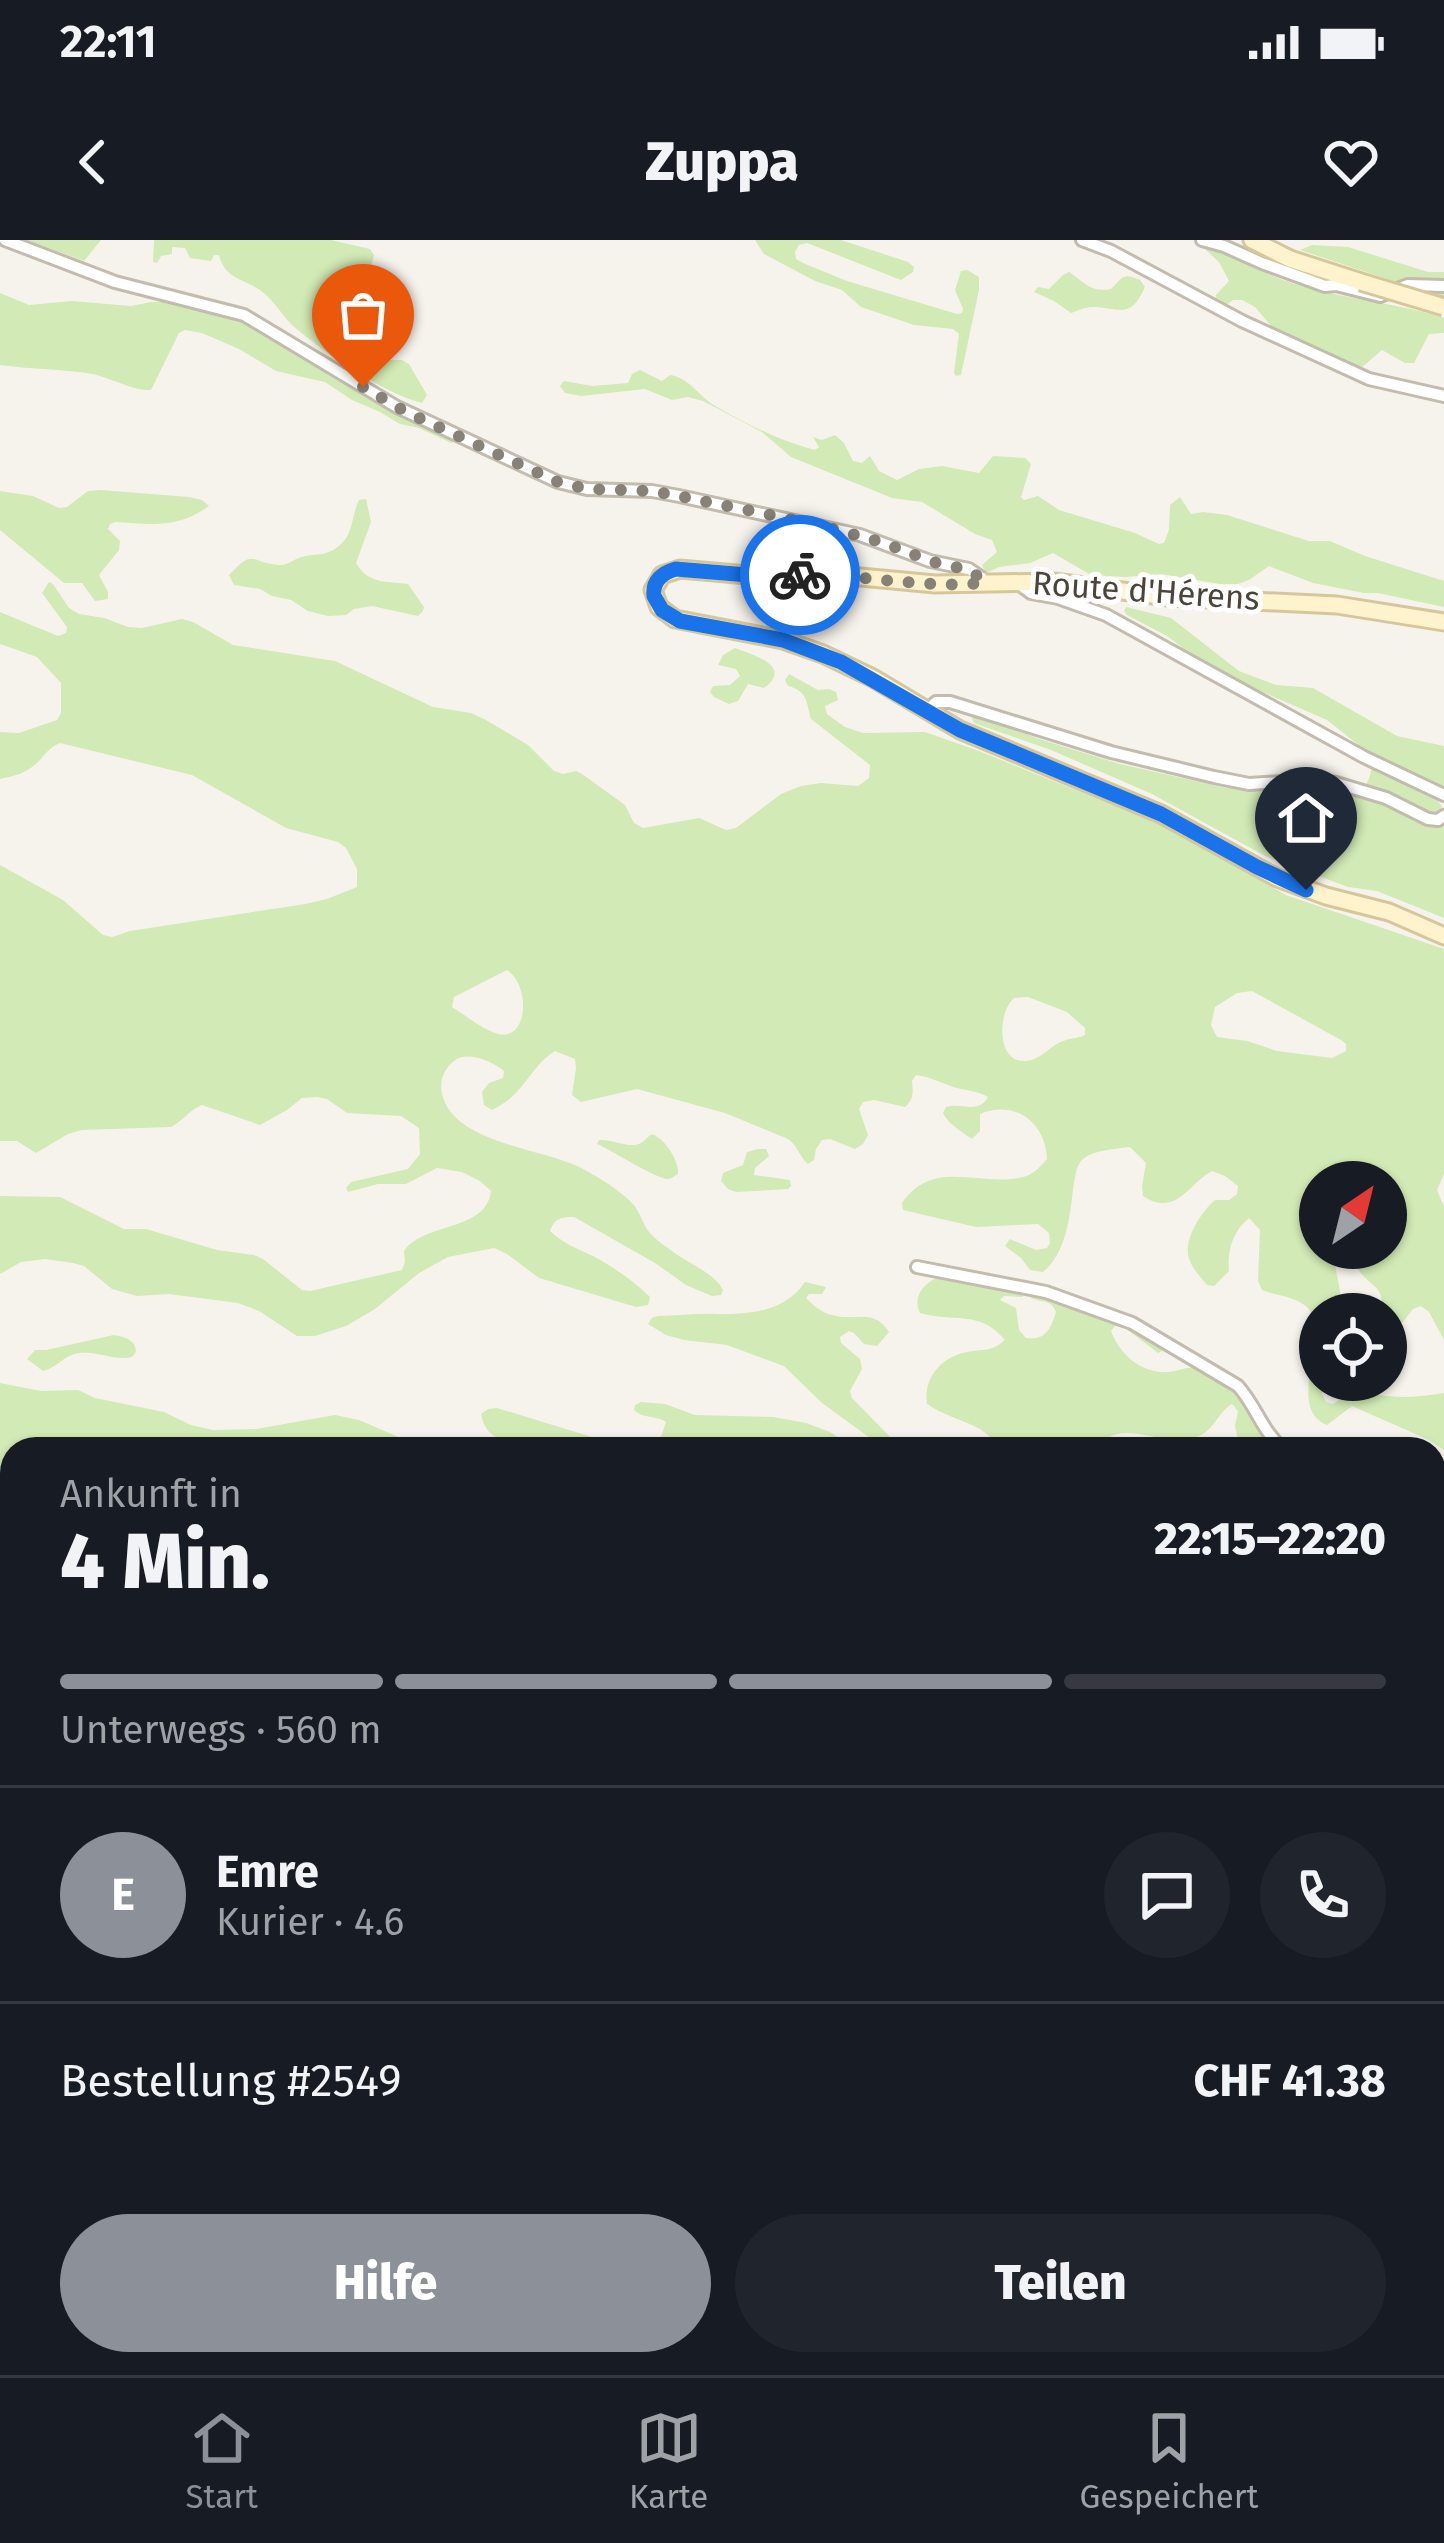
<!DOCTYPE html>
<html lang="de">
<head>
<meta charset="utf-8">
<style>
	:root { --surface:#171b24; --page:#20242c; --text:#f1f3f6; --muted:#9ea1a6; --line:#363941; --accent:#8c9099 }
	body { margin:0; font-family:"Fira Sans",sans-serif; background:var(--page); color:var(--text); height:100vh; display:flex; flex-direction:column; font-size:45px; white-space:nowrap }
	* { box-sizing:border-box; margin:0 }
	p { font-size:39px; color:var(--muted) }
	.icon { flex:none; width:66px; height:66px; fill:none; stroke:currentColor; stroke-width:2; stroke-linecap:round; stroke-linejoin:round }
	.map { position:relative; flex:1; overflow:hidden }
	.panel { position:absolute; left:0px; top:1197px; width:1446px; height:939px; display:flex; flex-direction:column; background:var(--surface); border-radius:36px 36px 0 0; box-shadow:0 3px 9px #0004 }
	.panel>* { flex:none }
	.needle { width:78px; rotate:35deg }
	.tools { position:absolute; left:1299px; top:921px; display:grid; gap:24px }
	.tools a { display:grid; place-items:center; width:108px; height:108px; border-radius:50%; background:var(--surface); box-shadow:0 3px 9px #0004; font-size:60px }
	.pin { position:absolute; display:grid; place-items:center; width:102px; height:102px; color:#fff; margin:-123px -51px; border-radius:50% 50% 50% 0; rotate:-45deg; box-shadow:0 0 12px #0007 }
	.pin .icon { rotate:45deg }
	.courier { position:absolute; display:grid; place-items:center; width:120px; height:120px; margin:-60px; border:9px solid #1a73e8; border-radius:50%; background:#fff; color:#222; box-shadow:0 3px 15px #0007 }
	.headline em { font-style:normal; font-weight:800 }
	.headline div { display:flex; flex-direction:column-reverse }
	.headline { display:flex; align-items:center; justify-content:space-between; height:204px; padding:0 60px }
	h1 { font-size:78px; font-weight:800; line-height:90px }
	.bar { display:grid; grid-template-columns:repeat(4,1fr); gap:18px 12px; align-content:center; height:144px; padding:0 60px }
	.bar i { height:15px; border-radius:9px; background:var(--line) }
	.bar .on { background:var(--accent) }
	.bar p { grid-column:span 4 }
	.line { display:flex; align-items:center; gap:30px; padding:0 60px; border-top:3px solid var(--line) }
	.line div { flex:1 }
	.round { display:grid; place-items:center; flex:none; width:126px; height:126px; border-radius:63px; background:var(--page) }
	.action { display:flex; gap:24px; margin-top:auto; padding:24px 60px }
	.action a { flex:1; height:138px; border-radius:72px; background:var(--accent); color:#fff; font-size:48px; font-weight:800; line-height:138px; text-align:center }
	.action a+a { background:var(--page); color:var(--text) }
	.status { display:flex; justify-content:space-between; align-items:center; height:84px; padding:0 60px; background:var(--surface); direction:ltr }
	.status svg { height:33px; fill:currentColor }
	header { display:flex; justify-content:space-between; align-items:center; height:156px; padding:0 60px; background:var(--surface); font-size:54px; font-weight:800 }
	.tab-bar { display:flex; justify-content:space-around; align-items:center; height:168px; border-top:3px solid var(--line); background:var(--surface); font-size:33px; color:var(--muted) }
	.tab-bar a { display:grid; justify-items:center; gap:6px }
	.tab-bar .on { color:var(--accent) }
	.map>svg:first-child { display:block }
	.green { fill:#d2eab5; fill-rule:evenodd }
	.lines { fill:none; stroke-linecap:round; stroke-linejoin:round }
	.minor-casing { stroke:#c2bbae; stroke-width:16 }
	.tertiary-casing { stroke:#c2bbae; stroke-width:20 }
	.secondary-casing { stroke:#d6c79b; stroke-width:21 }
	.minor { stroke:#fff; stroke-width:10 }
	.tertiary { stroke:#fff; stroke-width:14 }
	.secondary { stroke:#fff3cd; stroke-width:15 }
	.secondary-bridge-casing { stroke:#d6c79b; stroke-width:21; stroke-linecap:butt }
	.secondary-bridge { stroke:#fff3cd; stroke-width:15 }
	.done { stroke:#878178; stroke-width:12; stroke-dasharray:0 21.6 }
	.route { stroke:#1a73e8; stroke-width:15 }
	.labels { text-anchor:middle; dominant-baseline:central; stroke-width:10; stroke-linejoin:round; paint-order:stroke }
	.street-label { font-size:33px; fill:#4b4439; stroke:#fff }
</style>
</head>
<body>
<div class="status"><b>22:11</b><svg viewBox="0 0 49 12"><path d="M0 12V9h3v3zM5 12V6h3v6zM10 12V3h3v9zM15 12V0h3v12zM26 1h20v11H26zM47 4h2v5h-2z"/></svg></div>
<header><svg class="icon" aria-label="back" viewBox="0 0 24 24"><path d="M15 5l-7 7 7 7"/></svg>Zuppa<svg class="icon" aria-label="heart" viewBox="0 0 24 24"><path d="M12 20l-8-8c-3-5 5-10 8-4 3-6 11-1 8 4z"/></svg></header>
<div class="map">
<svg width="1444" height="2135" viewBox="0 0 1444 2135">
	<rect width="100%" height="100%" fill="#f6f3ec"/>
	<path class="green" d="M27,0H101L84,21Z
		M154,0H331L370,9L374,15L357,80L366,99L381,114L389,120H402L409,124L427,155L422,163C383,153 323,112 292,85C281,74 273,59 260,50C242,38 225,39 219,15H214L211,21L190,18L185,8L172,7V14L161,16L157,23L153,22Z
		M755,0H841L908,22L914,27L913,32L901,40L807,3L799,5L795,12L796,19L803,23L847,41L957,74L962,73L963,69L955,50L961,31L967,30L979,37V50L961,135L956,136L954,133L959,94L953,89L914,85L861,67L842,50L815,41L764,14Z
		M1195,0H1223C1265,57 1380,56 1444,78V93L1429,94L1414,123H1405L1382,110L1360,129L1272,87L1255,67L1242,60H1233L1224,67L1215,61L1216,55L1229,41L1219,22Z
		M1312,5L1348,7L1428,32H1444V58L1300,10Z
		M1069,32C1085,42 1090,53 1111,49C1123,38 1122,32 1140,40L1145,47C1130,81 1119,67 1092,67C1085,67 1077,71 1071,73L1054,61L1034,52L1038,47L1049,49L1063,35Z
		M0,53L29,65L72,61L131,66L151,62H168L231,76L454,198V201L451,203L419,188L400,184L380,172L352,160L325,142L276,131L239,109L202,93L185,90L179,93L151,150C131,151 109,136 87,133C58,129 29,129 0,125Z
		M640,130L662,141L670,135C690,138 699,157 717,167C746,184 783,202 815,210L819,207L813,197L822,200L835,195L844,203L853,221L862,223L870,216L879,231L897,240L919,229L942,226L979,233L993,216L1025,218L1031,224L1021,257L1024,260L1038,256L1059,270L1135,293L1159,304L1164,303L1169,290L1170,265L1180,257L1191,274L1203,272L1227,275L1309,301H1330L1365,316L1444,341V367L1378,353H1364L1313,343L1269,326L1249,340L1238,344H1220L1161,334L1126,337L1091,335L1053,313L1030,323L999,327L989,332L985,331L982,325L997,312L992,300L975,294L922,262L892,258L791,217L762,192L703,161L688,157L672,160L645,149L581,156L565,153L560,146L564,141L592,146L628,143L632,134Z
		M101,250L189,257L202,260L209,266C177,289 152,284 115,282L110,284L108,289L120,301L119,310L99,335L108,352V359L95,361L82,343H64L0,290V251L33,256L59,268L67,267L88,251Z
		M366,259L371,282L356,323C369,345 387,341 408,344L424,367L423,371L418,376L372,366L354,369L346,375L328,376L308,371L291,360L272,356L260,349L234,345L229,335C255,307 250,323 279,325C288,326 296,317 306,316C319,314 330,315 341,304C353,294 352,274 359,260Z
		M49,342L53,344L69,368L79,374L104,378L128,387L142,388L182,379L193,382L233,405L335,421L433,467L471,473L486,480L528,505L554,531L563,534L576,531L582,534L625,565L634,583L643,588L699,578L726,590L736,588L781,554L801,546L821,543L858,546L869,538L870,525L811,479C806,462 808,451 788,446L785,440L789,434L818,450L829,449L836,452L838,460L825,466L827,474L845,487L863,493L925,492L979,511L1157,583L1286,655L1444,709V934L1437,950L1444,967V1100L1429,1072L1421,1066L1413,1069L1403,1082L1386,1090V1074H1379C1389,1047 1369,1047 1358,1029C1354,1024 1351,1013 1349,1008H1386V942H1320V1008H1335C1332,1032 1346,1052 1338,1074H1320V1140H1326L1322,1153L1326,1162L1333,1164C1353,1149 1380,1157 1403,1157C1417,1157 1430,1155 1444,1153V1210L1429,1200L1352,1166L1327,1185C1284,1168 1332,1094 1308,1068C1296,1056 1276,1056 1262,1050L1258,1041L1260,990L1249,978C1233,991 1227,1010 1229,1031L1214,1046L1207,1045C1201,1038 1193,1029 1190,1021C1181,1002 1201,972 1215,960H1229L1237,954L1238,946L1225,936L1212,931C1189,943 1176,978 1143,956L1142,946L1146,923L1130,907C1116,909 1092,910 1082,920C1075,927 1075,940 1073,949C1070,977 1066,1013 1043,1032L1030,1030L1021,1018L1005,1006L1010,999L1036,1010L1047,1008L1050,1003L1049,993L1038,984L976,987L903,970L902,963C934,917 980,948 1023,937C1033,935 1041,926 1047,919C1046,883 1015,859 980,874V891L972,899C962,892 948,884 943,873L946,867C961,862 978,875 988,857C977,851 969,851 957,848C943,844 931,837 916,835L912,841C913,852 914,859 905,867L874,860L863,862L859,869L868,895L863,904L855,909L830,899L822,900L816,909L814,920L808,924C799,916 798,906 788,899L725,873L637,849L581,862L572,855L576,828L575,819L555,811C529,827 525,855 492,870L484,865L482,852L489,843L503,838L504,831C493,822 467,810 454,821C444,829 439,841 442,854C454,905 547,908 585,930C600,938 619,950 631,962C640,970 642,984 650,993C656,1000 665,1006 672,1011C687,1023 715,1033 723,1050L721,1055L712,1056L686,1045L655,1023L574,977C562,977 554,978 550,991C564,1004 576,1008 593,1016C612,1026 634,1041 650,1057L648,1065L636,1067L539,1038L507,1014L494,1008L448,1017L419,1033L375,1069L346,1086L315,1096H297L259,1071L238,1063L169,1054L137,1056L112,1049L84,1026L73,1023L45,1019L21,1022L0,1034V956L60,957L124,989H146L217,1010L254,1015L263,1019L302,1050L310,1051L402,1030L405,1022L404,1011C426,981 486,992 491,951L480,941L462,932L437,928L406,944H378L348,952L346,948L351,942L408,929L420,914L419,888L401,876L347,873L327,859L317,857L302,858L287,870L260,885L202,865C189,870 183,881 171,887L82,890L68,894L36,913L17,901H0V625L63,660L103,695L112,697L130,691L305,664L327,659L357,647V629L346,608L338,602L286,588L192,535L60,503C48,508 46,514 37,523C26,533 15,536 0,539V492L19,493L57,480L61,473V443L37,417L0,404V372L58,396L66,393L67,387L42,353ZM507,730C531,745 529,805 495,793C481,788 465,775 452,767L454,757ZM1252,751L1341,800L1346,804V811L1332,818L1277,811L1247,801L1217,797L1211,785L1215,767L1237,753ZM1028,757L1067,772L1085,788V795C1079,798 1072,798 1066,800C1050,804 1041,822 1023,821C996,820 998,772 1014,758Z
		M1126,367L1171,378L1239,431L1276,445L1313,448L1397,496L1444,506V544L1435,557L1444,570V678L1377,651L1348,647L1265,616L1152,554L1051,510L974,483L972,478L975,474L1039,499L1120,524L1227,548L1303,549L1354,555C1371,544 1373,533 1370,514L1327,480L1258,450L1192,415L1167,396L1127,375L1124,371Z
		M735,408C753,415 794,426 764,448L748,444L738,461L729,464L714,457L710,452L713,446L730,445L740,436L736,429L718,425L723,415Z
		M652,894C665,899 679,920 678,934C675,936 672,938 669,939C657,940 612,910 597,904L599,900C611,899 629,908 639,904C644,902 647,897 652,894Z
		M758,909H766L769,916L755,928L754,935L790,940L791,946L788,949L736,952L728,949L721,941L723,933L743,925L747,912Z
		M940,1036L984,1047L1019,1050L1023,1057L1004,1056L1000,1060L1016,1068L1019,1090L1026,1098C1045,1101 1051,1089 1056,1072C1051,1059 1042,1063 1031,1058L1032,1054L1101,1068L1166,1109L1158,1113L1125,1088L1115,1086L1111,1091C1120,1115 1142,1134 1169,1132C1178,1131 1188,1126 1197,1128C1207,1130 1223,1140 1231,1146C1252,1161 1254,1191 1272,1209H1240L1235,1186L1238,1171L1232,1164C1218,1172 1215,1189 1199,1196C1174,1206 1151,1193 1126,1193C1108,1192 1100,1208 1084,1209C1064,1211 1017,1213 1000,1204C992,1200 986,1192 978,1188C960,1179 943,1175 927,1164C923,1138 941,1117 967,1112C983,1109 992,1112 1005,1100C979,1069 953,1083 920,1073C912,1056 924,1043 940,1036Z
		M805,1042L826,1047L822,1054H809L806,1058C813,1065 822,1073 832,1075C855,1082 873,1067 889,1092L877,1106L864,1104L854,1093L849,1091L840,1097L841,1103L860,1119L862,1129L850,1151L852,1158L902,1209H872L870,1198L822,1163L784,1126L727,1105L684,1100L666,1095L648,1084L652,1078L658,1076C678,1076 698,1073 717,1074C750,1075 786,1071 805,1042Z
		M114,1095C125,1097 136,1100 136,1112L132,1117C114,1121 98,1111 80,1113C65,1114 57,1128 43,1131L27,1119L35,1110H46Z
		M0,1143L41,1151L78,1150L95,1158L164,1172L191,1185L213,1190L256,1189L335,1175L359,1180L426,1209H12V1391H0Z
		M641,1162L665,1164L695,1175L773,1177L806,1183L830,1192L856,1209H538C515,1193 489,1211 481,1174L488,1169L497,1168L602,1200L653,1206L659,1203L666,1182C656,1175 643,1179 634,1170L635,1165Z
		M1434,1571L1444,1583V1684L1434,1681Z
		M0,1747L12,1757V1798L0,1797Z"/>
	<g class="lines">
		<defs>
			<path id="minor" d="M5,0L115,42L244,75L397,167L558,242L587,249L652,251L679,256L860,295L930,321L969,329L982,338L984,343
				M1082,0L1111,11L1242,81L1369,139L1444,156
				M1202,0L1224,6L1262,23L1325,46L1336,45L1346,37
				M1336,45L1380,56L1408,45L1444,46
				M1023,342V347L1031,353L1058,358L1106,375L1364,517L1444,555
				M927,471L936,462H950L1111,512L1214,537L1249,544L1314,540L1336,543L1386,558L1428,579L1438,580L1444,576
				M917,1027L1046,1052L1132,1083L1238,1146C1256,1166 1262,1191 1283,1209
				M1434,1422L1444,1438
				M1434,1765L1444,1772
				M0,1894L12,1899
				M1434,1957L1444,1954
				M0,1973L12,1986
				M0,2025L12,2029
				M558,2124L563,2135
				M138,2135L139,2124
				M697,2135L708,2124
				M940,2135L965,2124"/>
			<path id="tertiary" d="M0,1690L12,1695
				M368,2124L374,2135"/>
			<path id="secondary" d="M1252,0L1290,19L1361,42
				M1444,382L1337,365L1168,357L1054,342L935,344L850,336L748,335L680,329L662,335L653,350L659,367L675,379L783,400L823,414L873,438L960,490L1161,574L1277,638L1326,656L1389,672L1444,696"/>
		</defs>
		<use href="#minor" class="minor-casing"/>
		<use href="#tertiary" class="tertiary-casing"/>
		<use href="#secondary" class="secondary-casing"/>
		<use href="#minor" class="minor"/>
		<use href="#tertiary" class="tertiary"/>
		<use href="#secondary" class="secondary"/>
		<defs>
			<path id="secondary-bridge" d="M1361,42L1444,67"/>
		</defs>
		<use href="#secondary-bridge" class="secondary-bridge-casing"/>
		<use href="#secondary-bridge" class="secondary-bridge"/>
	</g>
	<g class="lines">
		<path class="done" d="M363,147L406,172L558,242L587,249L652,251L679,256C740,269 803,280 863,297C888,303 910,314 934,322C953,328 972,326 984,343C923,349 862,334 800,335"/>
		<path class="route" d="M800,335H748L676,329C662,333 652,341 654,356L662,370L680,381L783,400L841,422L960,490L1161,574L1257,627L1306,650"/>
	</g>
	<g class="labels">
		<g class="street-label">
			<text transform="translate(1146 351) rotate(4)">Route d'Hérens</text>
		</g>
	</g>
</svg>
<div class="tools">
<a><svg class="needle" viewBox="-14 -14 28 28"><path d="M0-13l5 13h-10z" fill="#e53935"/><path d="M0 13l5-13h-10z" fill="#9ea1a6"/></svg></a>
<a><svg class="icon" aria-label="locate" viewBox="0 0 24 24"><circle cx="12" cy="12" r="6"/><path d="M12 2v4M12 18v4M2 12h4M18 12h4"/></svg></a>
</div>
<div class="pin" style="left:363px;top:147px;background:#ea580c"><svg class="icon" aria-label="bag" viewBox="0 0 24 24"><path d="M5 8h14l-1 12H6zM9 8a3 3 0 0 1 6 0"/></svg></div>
<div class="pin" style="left:1306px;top:650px;background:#1f2937"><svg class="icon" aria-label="home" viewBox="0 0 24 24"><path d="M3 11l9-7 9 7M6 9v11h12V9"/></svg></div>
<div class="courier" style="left:800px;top:335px"><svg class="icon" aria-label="bike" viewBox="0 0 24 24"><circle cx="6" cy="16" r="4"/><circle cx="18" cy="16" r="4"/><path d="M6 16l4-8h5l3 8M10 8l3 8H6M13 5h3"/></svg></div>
<section class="panel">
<div class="headline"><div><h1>4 Min.</h1><p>Ankunft in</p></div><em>22:15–22:20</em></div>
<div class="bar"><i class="on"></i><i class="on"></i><i class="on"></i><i></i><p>Unterwegs · 560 m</p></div>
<div class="line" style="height:216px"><b class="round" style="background:var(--accent);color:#fff">E</b><div><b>Emre</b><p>Kurier · 4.6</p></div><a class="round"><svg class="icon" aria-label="chat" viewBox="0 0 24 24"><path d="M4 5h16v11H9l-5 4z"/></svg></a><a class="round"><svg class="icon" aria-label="phone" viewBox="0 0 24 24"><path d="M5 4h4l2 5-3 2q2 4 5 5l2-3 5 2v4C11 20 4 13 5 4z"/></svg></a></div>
<div class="line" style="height:156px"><div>Bestellung #2549</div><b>CHF 41.38</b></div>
<div class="action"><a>Hilfe</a><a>Teilen</a></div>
</section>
</div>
<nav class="tab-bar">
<a class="on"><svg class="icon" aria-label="home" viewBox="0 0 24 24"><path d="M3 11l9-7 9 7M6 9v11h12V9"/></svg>Start</a>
<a><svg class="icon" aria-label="map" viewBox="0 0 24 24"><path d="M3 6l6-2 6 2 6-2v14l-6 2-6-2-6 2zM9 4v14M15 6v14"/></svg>Karte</a>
<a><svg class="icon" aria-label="saved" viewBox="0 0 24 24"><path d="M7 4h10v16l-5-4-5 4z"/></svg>Gespeichert</a>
</nav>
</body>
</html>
